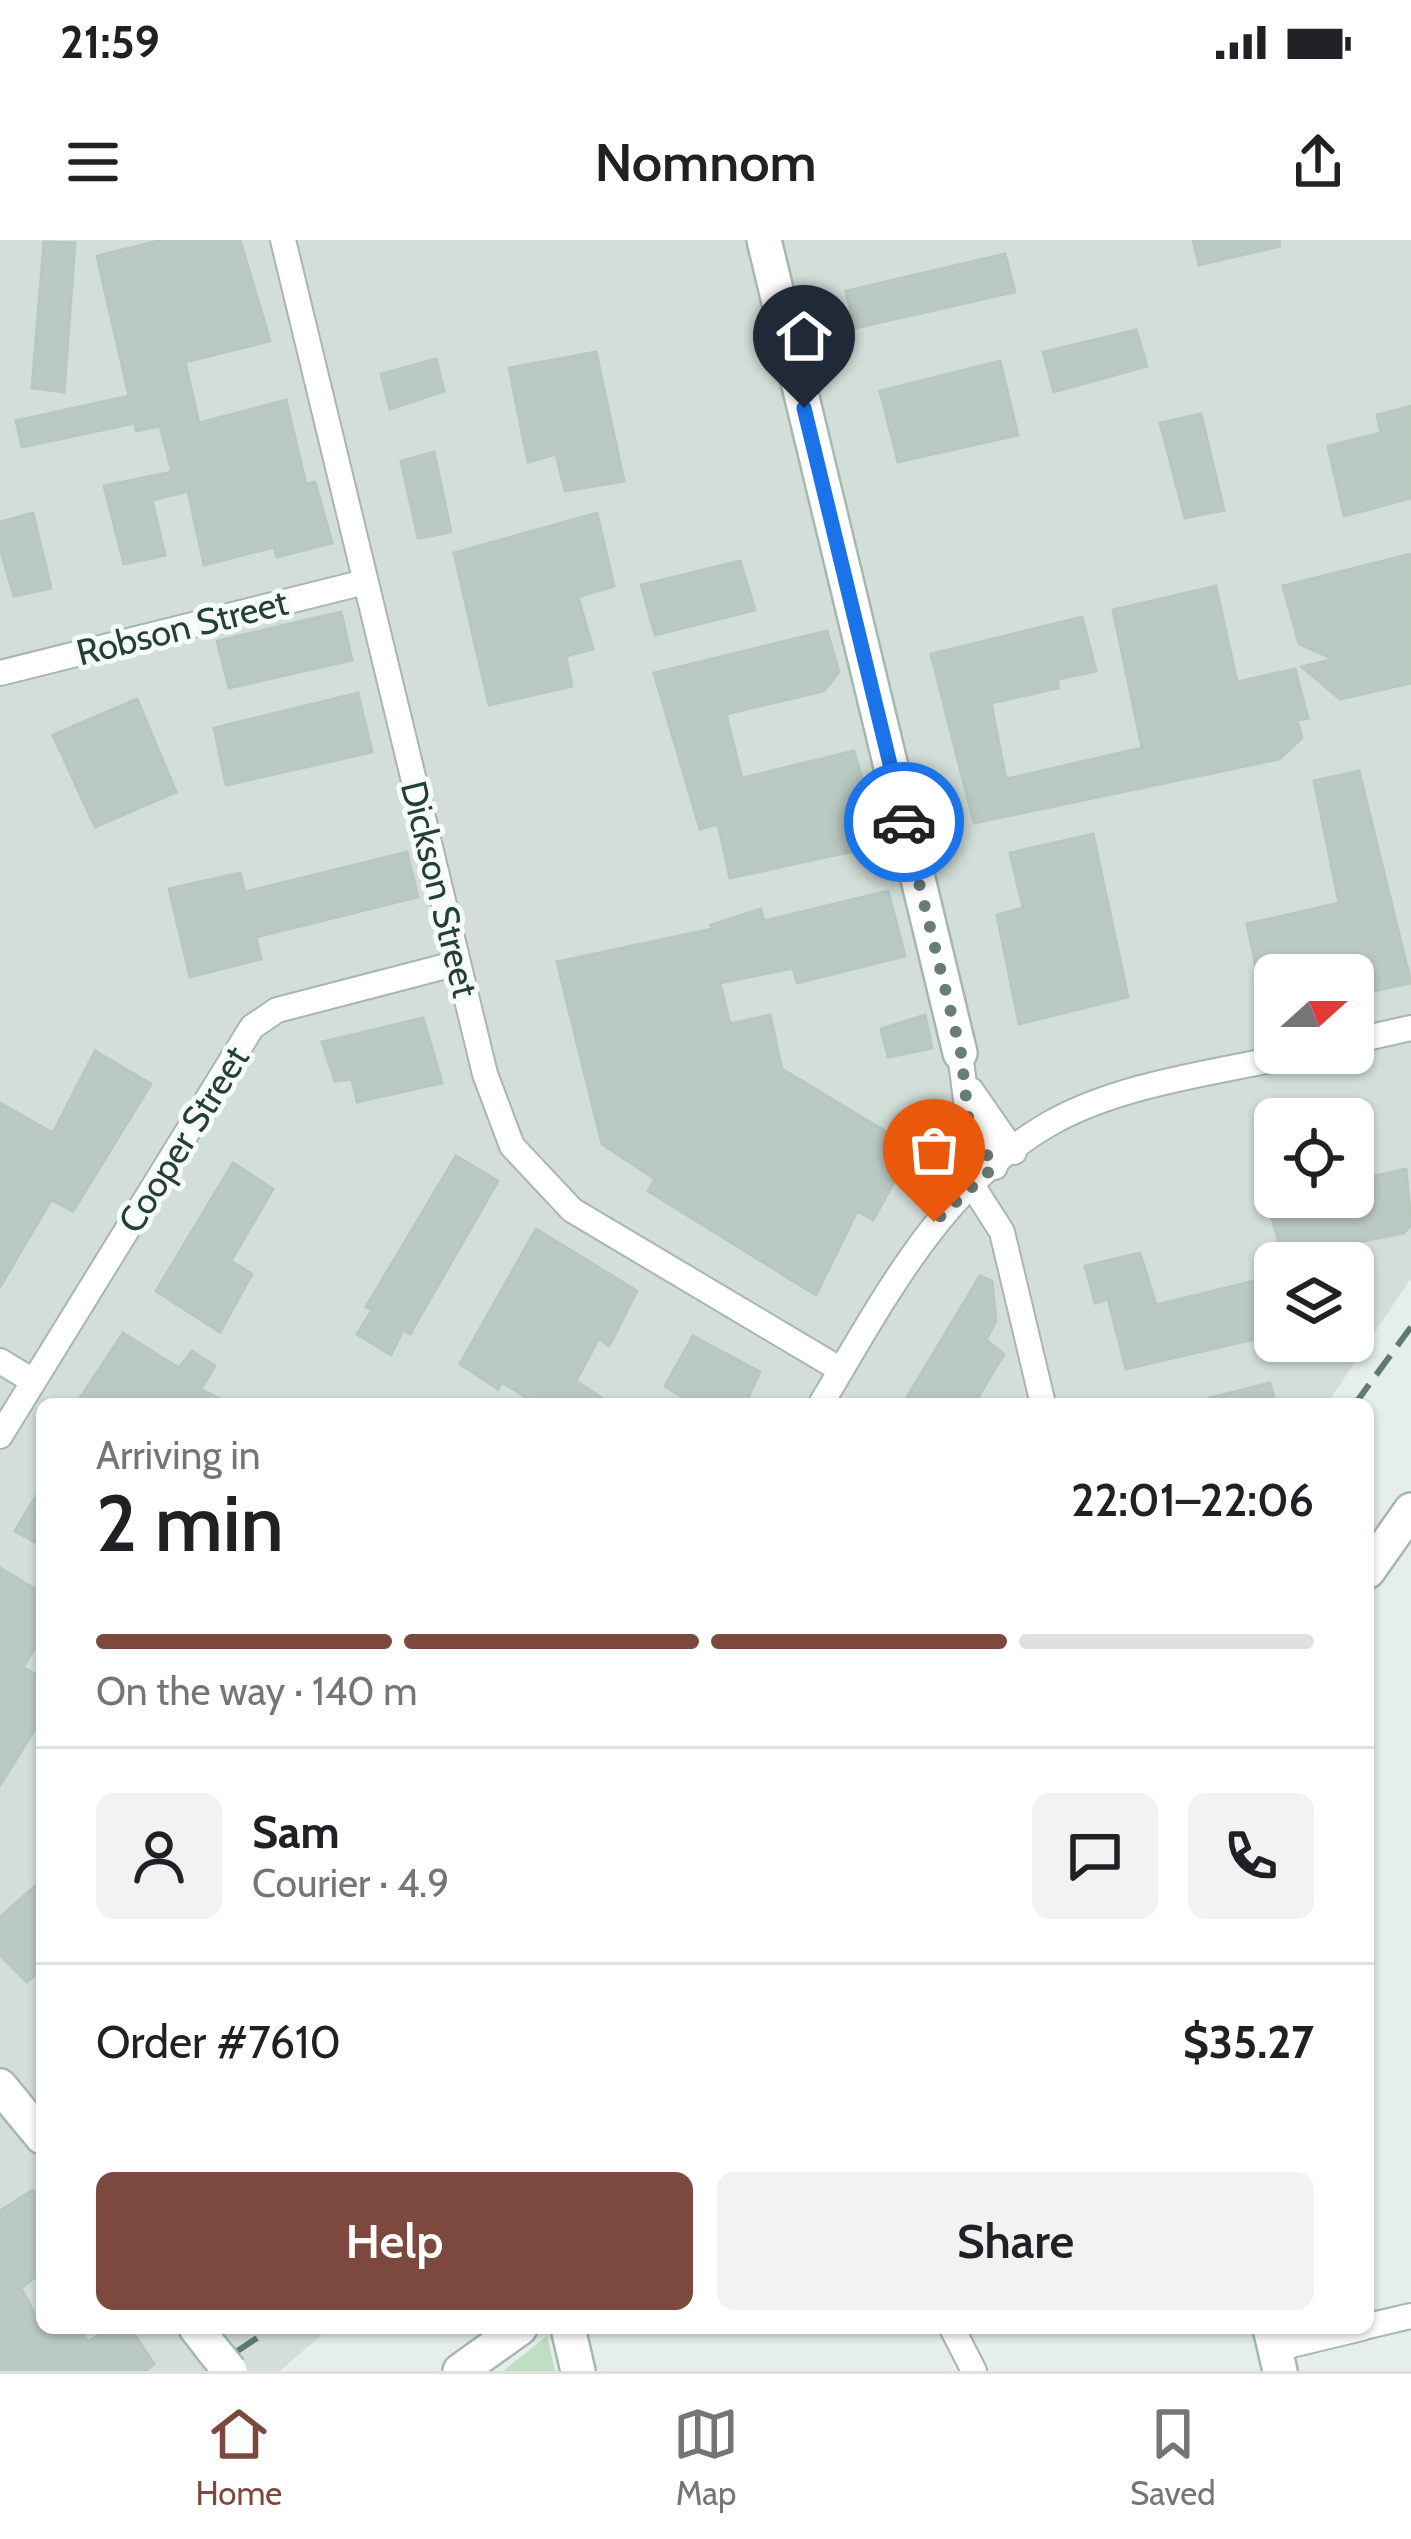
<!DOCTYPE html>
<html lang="en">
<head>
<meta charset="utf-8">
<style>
	:root { --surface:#fff; --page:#f2f2f2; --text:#202124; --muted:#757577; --line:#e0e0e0; --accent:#7d493f }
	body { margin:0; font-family:Cabin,sans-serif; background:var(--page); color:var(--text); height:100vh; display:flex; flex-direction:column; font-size:45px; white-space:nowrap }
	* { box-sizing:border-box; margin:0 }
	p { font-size:39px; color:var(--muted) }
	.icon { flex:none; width:66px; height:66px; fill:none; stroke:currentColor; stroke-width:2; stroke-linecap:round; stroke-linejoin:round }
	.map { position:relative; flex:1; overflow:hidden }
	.side { position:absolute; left:36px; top:1158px; width:1338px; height:936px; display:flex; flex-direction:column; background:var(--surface); border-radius:18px; box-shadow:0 3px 9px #0004 }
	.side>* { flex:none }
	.needle { width:78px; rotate:69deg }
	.controls { position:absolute; left:1254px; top:714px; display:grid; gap:24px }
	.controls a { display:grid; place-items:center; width:120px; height:120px; border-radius:18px; background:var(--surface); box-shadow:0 3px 9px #0004; font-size:60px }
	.pin { position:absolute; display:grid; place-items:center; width:102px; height:102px; color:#fff; margin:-123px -51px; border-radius:50% 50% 50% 0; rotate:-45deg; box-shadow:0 0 12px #0007 }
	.pin .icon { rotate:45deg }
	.courier { position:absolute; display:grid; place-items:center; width:120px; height:120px; margin:-60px; border:9px solid #1a73e8; border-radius:50%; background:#fff; color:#222; box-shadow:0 3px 15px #0007 }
	.summary em { font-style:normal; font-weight:600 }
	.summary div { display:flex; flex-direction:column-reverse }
	.summary { display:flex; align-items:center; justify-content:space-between; height:204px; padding:0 60px }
	h1 { font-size:78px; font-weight:600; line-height:90px }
	.bar { display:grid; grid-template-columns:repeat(4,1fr); gap:18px 12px; align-content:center; height:144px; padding:0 60px }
	.bar i { height:15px; border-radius:9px; background:var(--line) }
	.bar .current { background:var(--accent) }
	.bar p { grid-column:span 4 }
	.line { display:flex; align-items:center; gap:30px; padding:0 60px; border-top:3px solid var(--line) }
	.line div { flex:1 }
	.round { display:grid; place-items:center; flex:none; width:126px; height:126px; border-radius:18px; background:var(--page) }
	.primary-button { display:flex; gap:24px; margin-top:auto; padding:24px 60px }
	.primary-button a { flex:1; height:138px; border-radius:18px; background:var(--accent); color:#fff; font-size:48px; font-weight:600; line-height:138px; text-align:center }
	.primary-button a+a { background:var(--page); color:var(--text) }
	.status { display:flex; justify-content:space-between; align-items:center; height:84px; padding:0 60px; background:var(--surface); direction:ltr }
	.status svg { height:33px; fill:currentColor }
	header { display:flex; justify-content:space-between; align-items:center; height:156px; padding:0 60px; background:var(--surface); font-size:54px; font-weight:600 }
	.menu { display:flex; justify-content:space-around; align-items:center; height:168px; border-top:3px solid var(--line); background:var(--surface); font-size:33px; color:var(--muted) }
	.menu a { display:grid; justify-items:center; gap:6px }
	.menu .current { color:var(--accent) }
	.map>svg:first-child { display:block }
	.built { fill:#d3ded8; fill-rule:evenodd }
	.green { fill:#bfdec5 }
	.building { fill:#bac9c2; stroke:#b7c8bf; stroke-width:3 }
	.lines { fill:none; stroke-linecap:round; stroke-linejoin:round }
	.street-casing { stroke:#a7b6b0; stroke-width:28 }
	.secondary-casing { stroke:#a3b9b0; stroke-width:38 }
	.street { stroke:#fff; stroke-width:24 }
	.secondary { stroke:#fff; stroke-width:33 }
	.rail { stroke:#5f7b71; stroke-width:6; stroke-dasharray:24 12; stroke-linecap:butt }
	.secondary-bridge-casing { stroke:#a3b9b0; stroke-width:38; stroke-linecap:butt }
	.secondary-bridge { stroke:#fff; stroke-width:33 }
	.done { stroke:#687d75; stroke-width:12; stroke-dasharray:0 21.6 }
	.route { stroke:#1a73e8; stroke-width:15 }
	.labels { text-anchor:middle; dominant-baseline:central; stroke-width:10; stroke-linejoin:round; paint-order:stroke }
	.street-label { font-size:36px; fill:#244036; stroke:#f6faf8 }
</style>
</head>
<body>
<div class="status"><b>21:59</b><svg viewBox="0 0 49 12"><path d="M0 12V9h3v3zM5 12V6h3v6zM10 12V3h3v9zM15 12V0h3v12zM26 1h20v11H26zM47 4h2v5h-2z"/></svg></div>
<header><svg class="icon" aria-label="menu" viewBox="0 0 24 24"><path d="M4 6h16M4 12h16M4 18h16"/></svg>Nomnom<svg class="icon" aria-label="share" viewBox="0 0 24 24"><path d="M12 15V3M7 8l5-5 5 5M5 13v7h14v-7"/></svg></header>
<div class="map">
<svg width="1411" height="2131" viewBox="0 0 1411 2131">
	<rect width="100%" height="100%" fill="#e5eee9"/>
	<path class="built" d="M0,0H1411V1038L1327,1164H42V2088H329L280,2131H0ZM1275,735H1353V813H1275ZM1275,879H1353V957H1275ZM1275,1023H1353V1101H1275Z"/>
	<path class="green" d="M547,2096L555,2131H503Z"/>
	<path class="building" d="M162,0H240L270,101L185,122L199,183L286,160L306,244L315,242L332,303L277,317L274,307L204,325L188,251L152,260L165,315L124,324L104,246L172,232L160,186L136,191L135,183L22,207L16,181L129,156L97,16Z
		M1193,0H1279L1280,6L1199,25Z
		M44,2L75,3L64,152L32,148Z
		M1005,14L1015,52L855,88L846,51Z
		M1136,90L1147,126L1054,152L1043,112Z
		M596,112L624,241L565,251L556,214L528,222L509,128Z
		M436,119L444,151L390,169L381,134Z
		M1000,121L1018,195L898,222L880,151Z
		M1411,166V258L1344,276L1328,206L1381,193L1377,175Z
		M1201,174L1224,270L1185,278L1160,183Z
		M434,212L451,292L418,298L401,221Z
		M33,273L51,348L14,356L0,308V282Z
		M597,273L614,346L578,357L593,409L566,416L572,446L489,465L454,313Z
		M1411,314V443L1340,459L1302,427L1334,419L1299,404L1283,346Z
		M740,321L755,370L655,395L641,345Z
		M1216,346L1237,442L1295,429L1308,478L1297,480L1302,498L1279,519L974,583L931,414L1082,377L1096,431L1058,439V448L991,463L1006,539L1142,508L1113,370Z
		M341,372L352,420L229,448L217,401Z
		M827,391L839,432L824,451L726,474L742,538L854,511L882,605L730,638L718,584L700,589L654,433Z
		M358,453L372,512L226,545L214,488Z
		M137,459L176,552L95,587L53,495Z
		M1359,531L1411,743L1359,754L1353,735H1275V783H1268L1247,684L1339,663L1314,541Z
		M1093,594L1128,757L1019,784L997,675L1023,668L1010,613Z
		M407,612L418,657L256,697L261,719L190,737L169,649L240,633L245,652Z
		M888,651L905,716L797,743L793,728L720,743L730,784L770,775L782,829L913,908L873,980L857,971L816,1055L648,951L655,939L602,904L557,722L712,689L711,685L761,669L764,681Z
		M925,775L932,808L888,817L881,789Z
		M423,778L442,843L357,862L352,839L335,841L322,802Z
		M95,811L151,844L73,971L51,960L0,1047V863L53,893Z
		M456,916L498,941L410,1094L403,1090L391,1115L357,1094L372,1070L366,1067Z
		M233,923L273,949L231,1021L252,1034L220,1092L156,1051Z
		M1406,929L1411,984L1404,993L1283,1017L1267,960L1353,957V941Z
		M536,989L637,1051L609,1106L599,1098L576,1141L611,1164H537L502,1142L498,1149L460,1124Z
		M1140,1013L1156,1065L1254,1041L1268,1096L1126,1129L1108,1059L1095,1063L1085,1026Z
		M980,1036L992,1041L996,1081L986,1100L1004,1114L974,1164H903Z
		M123,1093L179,1128L192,1111L215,1126L201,1149L230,1164H76Z
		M693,1096L760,1132L745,1164H693L665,1146Z
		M1270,1143L1276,1164H1210L1209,1158Z
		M42,1246V1306L15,1291Z
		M0,1328L42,1353V1397L23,1427L42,1438V1478L0,1545Z
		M42,1640V1729L27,1742L0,1715V1677Z
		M33,1950L42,1961V2032L21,2048L42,2088H79L88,2102L109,2088H130L154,2124L145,2131H0V1971Z"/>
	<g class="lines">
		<defs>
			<path id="street" d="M283,0L485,834L512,906L572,970L841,1130
				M0,433L365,342
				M1353,801L1411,788
				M960,813L969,884L995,927
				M971,850L1014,912
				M972,945L1002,992L1043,1164
				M0,1121L33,1141
				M821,1164C883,1061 940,947 1049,884C1122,842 1222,832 1303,813
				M0,1196L252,787L277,770L458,723
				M1368,2086L1411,2076
				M952,2088L974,2131
				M1275,2109L1362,2088"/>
			<path id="secondary" d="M764,0L960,813
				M1368,1331L1411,1270
				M0,1846L42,1897
				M196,2088L213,2110
				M568,2088L578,2131
				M1270,2088L1280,2131
				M460,2131L520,2088"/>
		</defs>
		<use href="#street" class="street-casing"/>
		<use href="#secondary" class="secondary-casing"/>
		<use href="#street" class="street"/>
		<use href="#secondary" class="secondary"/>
		<path class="rail" d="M1355,1164L1411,1087
			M207,2131L272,2088"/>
		<defs>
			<path id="secondary-bridge" d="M213,2110L230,2131"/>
		</defs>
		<use href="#secondary-bridge" class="secondary-bridge-casing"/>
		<use href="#secondary-bridge" class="secondary-bridge"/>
	</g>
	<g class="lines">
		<path class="done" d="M904,582L961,813L969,884L994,927L934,982"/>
		<path class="route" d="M804,168L904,582"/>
	</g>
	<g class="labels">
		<g class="street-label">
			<text transform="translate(182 387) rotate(-14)">Robson Street</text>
			<text transform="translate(440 649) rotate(76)">Dickson Street</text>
			<text transform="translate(183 899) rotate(-58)">Cooper Street</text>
		</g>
	</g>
</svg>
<div class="controls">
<a><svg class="needle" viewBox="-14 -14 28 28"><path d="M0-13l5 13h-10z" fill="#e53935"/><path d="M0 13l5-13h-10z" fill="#757577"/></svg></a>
<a><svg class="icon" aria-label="locate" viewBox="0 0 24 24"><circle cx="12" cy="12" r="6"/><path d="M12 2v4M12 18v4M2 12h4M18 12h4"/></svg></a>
<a><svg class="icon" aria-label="layers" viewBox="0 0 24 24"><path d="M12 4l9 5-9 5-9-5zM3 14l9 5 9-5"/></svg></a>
</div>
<div class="pin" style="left:934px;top:982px;background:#ea580c"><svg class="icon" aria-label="bag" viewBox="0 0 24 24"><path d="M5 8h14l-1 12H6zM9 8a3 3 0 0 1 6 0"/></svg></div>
<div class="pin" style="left:804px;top:168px;background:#1f2937"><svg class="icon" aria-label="home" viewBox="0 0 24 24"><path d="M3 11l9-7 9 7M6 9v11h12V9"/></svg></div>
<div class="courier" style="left:904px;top:582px"><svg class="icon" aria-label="car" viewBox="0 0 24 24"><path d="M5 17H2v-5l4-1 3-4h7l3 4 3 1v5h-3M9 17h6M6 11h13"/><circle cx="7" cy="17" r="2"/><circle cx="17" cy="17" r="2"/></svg></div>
<section class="side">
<div class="summary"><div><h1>2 min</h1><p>Arriving in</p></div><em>22:01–22:06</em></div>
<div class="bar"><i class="current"></i><i class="current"></i><i class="current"></i><i></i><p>On the way · 140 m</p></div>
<div class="line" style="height:216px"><a class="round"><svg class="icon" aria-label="person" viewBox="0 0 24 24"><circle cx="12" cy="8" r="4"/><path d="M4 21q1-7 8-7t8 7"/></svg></a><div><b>Sam</b><p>Courier · 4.9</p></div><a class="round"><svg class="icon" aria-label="chat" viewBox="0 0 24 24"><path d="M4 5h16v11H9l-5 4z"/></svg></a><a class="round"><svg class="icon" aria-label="phone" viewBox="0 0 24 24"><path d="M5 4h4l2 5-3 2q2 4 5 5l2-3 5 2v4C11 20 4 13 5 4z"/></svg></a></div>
<div class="line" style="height:156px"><div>Order #7610</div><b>$35.27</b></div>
<div class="primary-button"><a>Help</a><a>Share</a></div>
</section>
</div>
<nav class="menu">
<a class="current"><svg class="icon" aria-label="home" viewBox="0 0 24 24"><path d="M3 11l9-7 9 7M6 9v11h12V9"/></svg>Home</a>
<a><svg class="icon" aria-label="map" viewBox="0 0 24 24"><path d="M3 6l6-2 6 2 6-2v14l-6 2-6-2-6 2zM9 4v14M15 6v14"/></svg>Map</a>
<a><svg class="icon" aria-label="saved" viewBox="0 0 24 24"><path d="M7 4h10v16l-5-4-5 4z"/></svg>Saved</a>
</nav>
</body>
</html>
